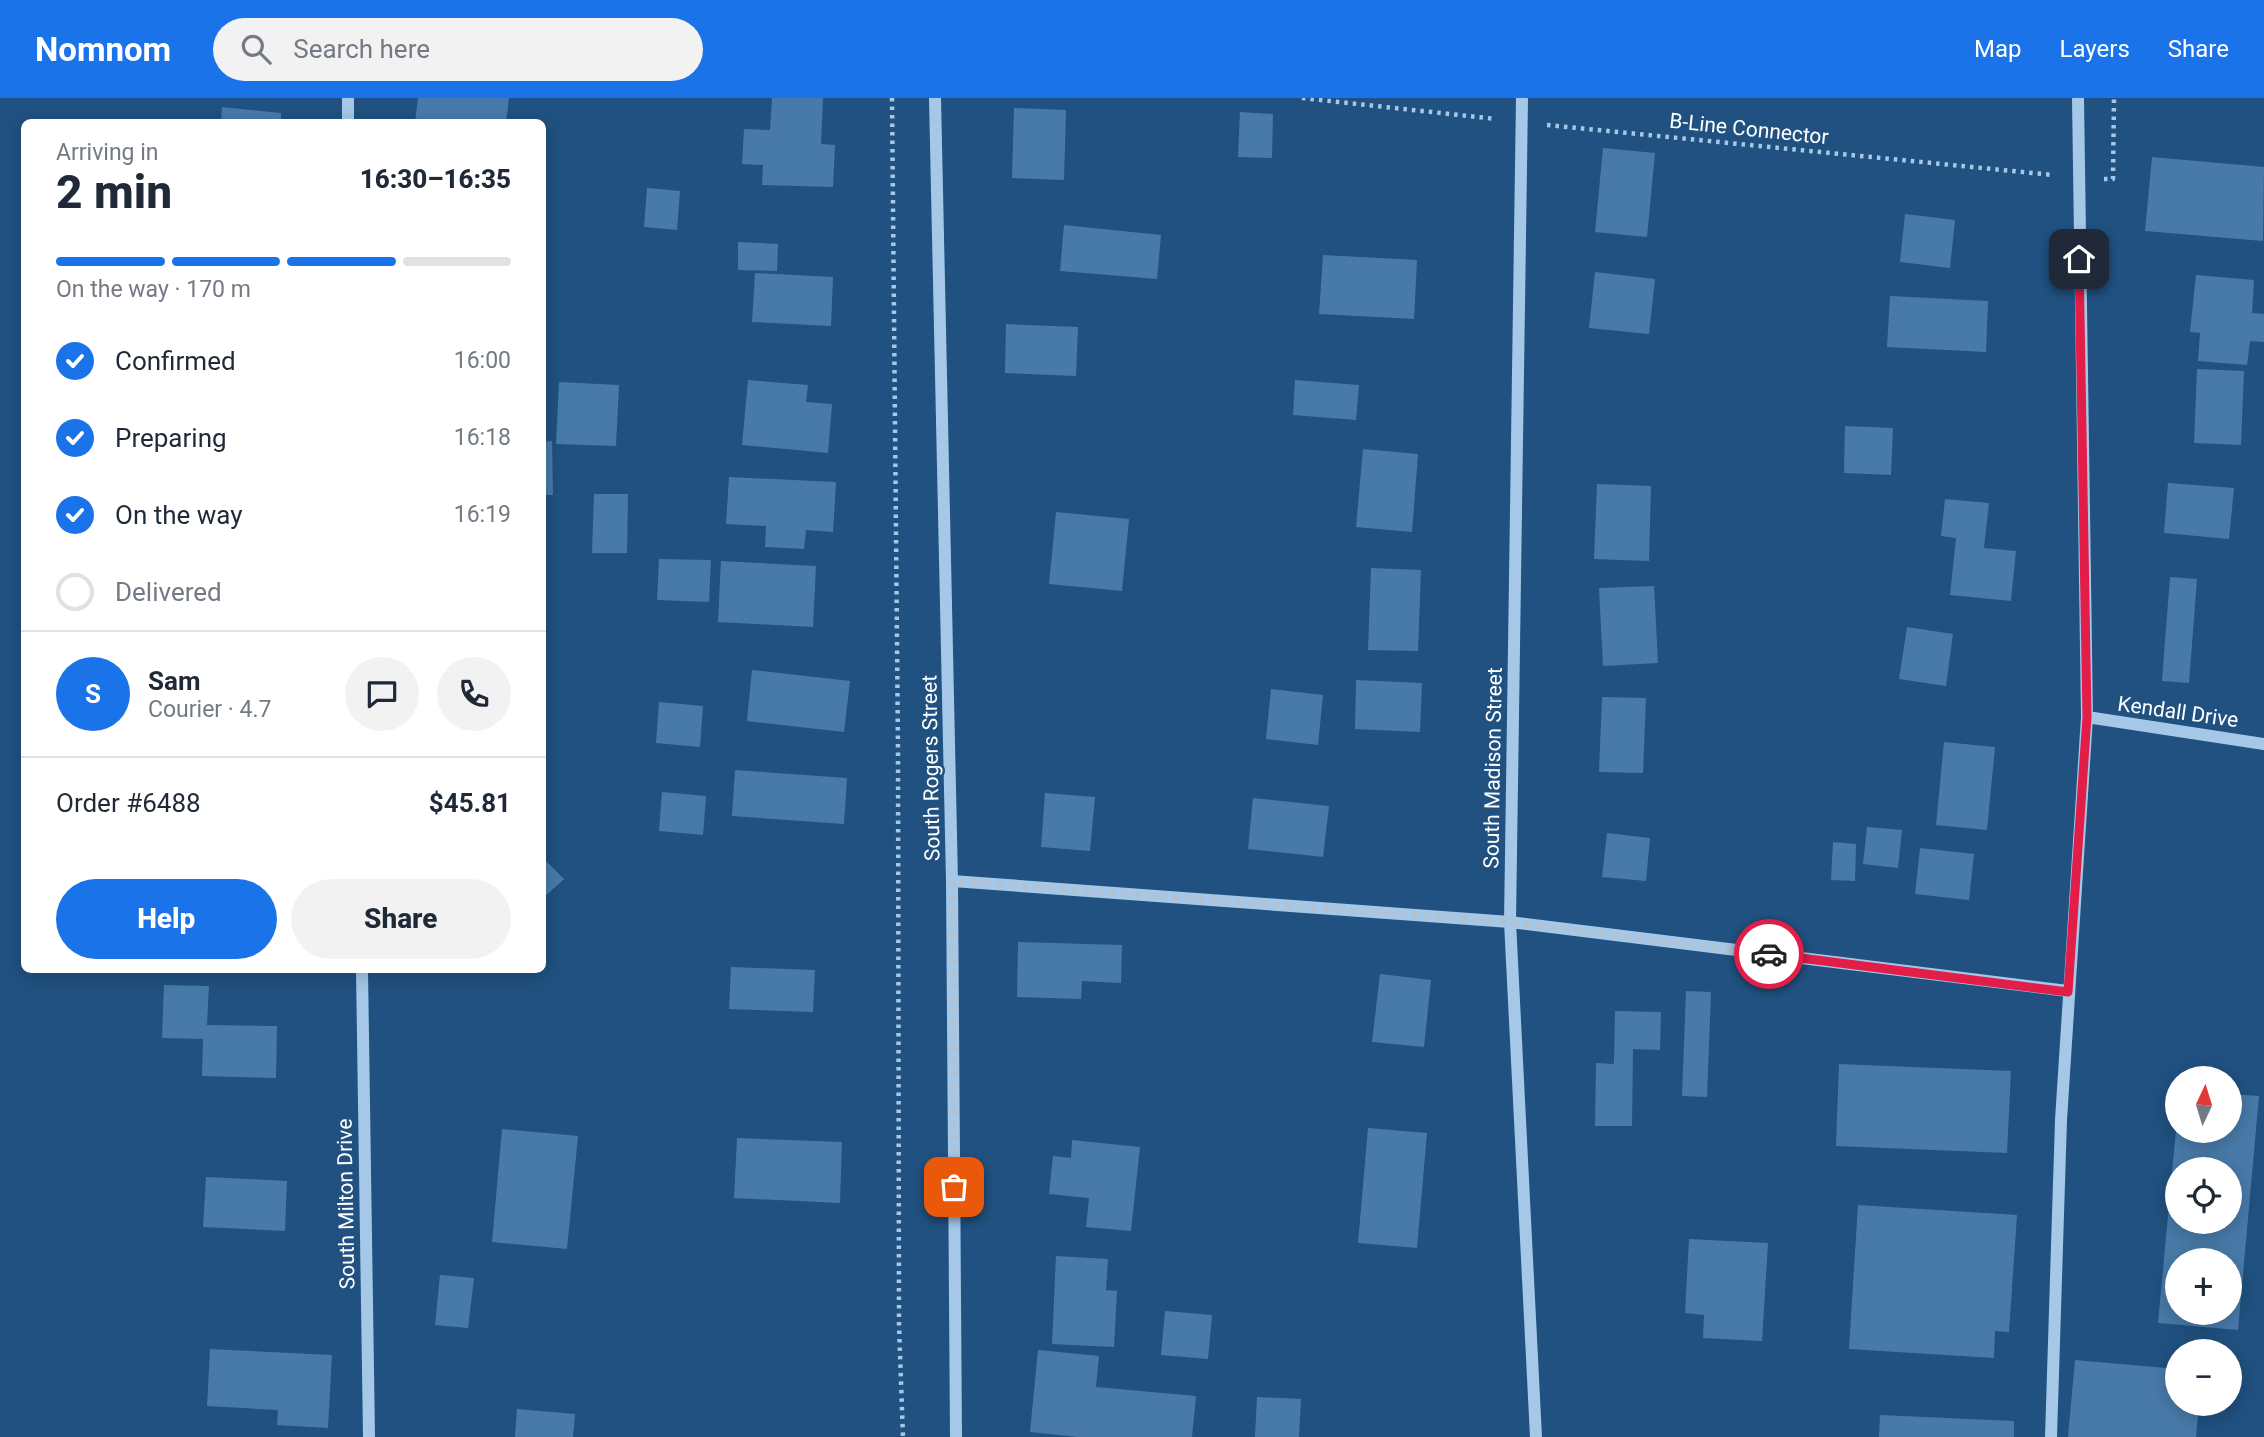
<!DOCTYPE html>
<html lang="en">
<head>
<meta charset="utf-8">
<style>
	:root { --surface:#fff; --page:#f2f2f3; --text:#1f2937; --muted:#747a83; --line:#e0e1e3; --accent:#1a73e8 }
	body { margin:0; font-family:Roboto,sans-serif; background:var(--page); color:var(--text); height:100vh; display:flex; flex-direction:column; font-size:26px; white-space:nowrap }
	* { box-sizing:border-box; margin:0 }
	p { font-size:23px; color:var(--muted) }
	.icon { flex:none; width:38px; height:38px; fill:none; stroke:currentColor; stroke-width:2; stroke-linecap:round; stroke-linejoin:round }
	.map { position:relative; flex:1; overflow:hidden }
	.drawer { position:absolute; left:21px; top:21px; width:525px; height:854px; display:flex; flex-direction:column; background:var(--surface); border-radius:10px; box-shadow:0 4px 18px #0003 }
	.drawer>* { flex:none }
	.needle { width:46px; rotate:4deg }
	.fabs { position:absolute; left:2165px; top:968px; display:grid; gap:14px }
	.fabs a { display:grid; place-items:center; width:77px; height:77px; border-radius:50%; background:var(--surface); box-shadow:0 4px 18px #0003; font-size:35px }
	.pin { position:absolute; display:grid; place-items:center; width:60px; height:60px; color:#fff; margin:-30px; border-radius:14px; box-shadow:0 4px 10px #0006 }
	.courier { position:absolute; display:grid; place-items:center; width:70px; height:70px; margin:-35px; border:5px solid #e11d48; border-radius:50%; background:#fff; color:#222; box-shadow:0 2px 9px #0007 }
	.summary em { font-style:normal; font-weight:800 }
	.summary div { display:flex; flex-direction:column-reverse }
	.summary { display:flex; align-items:center; justify-content:space-between; height:119px; padding:0 35px }
	h1 { font-size:46px; font-weight:800; line-height:52px }
	.bar { display:grid; grid-template-columns:repeat(4,1fr); gap:10px 7px; align-content:center; height:84px; padding:0 35px }
	.bar i { height:9px; border-radius:5px; background:var(--line) }
	.bar .current { background:var(--accent) }
	.bar p { grid-column:span 4 }
	.line { display:flex; align-items:center; gap:18px; padding:0 35px; border-top:2px solid var(--line) }
	.line div { flex:1 }
	.round { display:grid; place-items:center; flex:none; width:74px; height:74px; border-radius:37px; background:var(--page) }
	ol { padding:0 35px; list-style:none }
	li { display:flex; align-items:center; gap:21px; height:77px }
	li p { margin-inline-start:auto }
	li .icon { padding:7px; border-radius:50%; background:var(--accent); color:#fff; stroke-width:4 }
	li:last-child { color:var(--muted) }
	li i { width:38px; height:38px; border:4px solid var(--line); border-radius:50% }
	.button { display:flex; gap:14px; margin-top:auto; padding:14px 35px }
	.button a { flex:1; height:80px; border-radius:42px; background:var(--accent); color:#fff; font-size:28px; font-weight:800; line-height:80px; text-align:center }
	.button a+a { background:var(--page); color:var(--text) }
	header { display:flex; align-items:center; gap:42px; box-sizing:border-box; height:98px; padding:0 35px; background:var(--accent); color:#fff }
	header strong { font-size:33px }
	nav { display:flex; gap:38px; margin-inline-start:auto; font-size:24px }
	.search { width:490px; height:63px; background:var(--page); display:flex; align-items:center; gap:18px; box-sizing:border-box; padding:0 24px; border-radius:38px; color:var(--muted); font-size:26px }
	.map>svg:first-child { display:block }
	.building { fill:#487aa9; fill-rule:evenodd }
	.lines { fill:none; stroke-linecap:round; stroke-linejoin:round }
	.path { stroke:#a5c8e8; stroke-width:4.5; stroke-dasharray:3.5 5; stroke-linecap:butt }
	.minor { stroke:#a5c8e8; stroke-width:12 }
	.done { stroke:#b1c2d3; stroke-width:7; stroke-dasharray:0 12.6 }
	.route { stroke:#e11d48; stroke-width:9 }
	.labels { text-anchor:middle; dominant-baseline:central; stroke-width:5; stroke-linejoin:round; paint-order:stroke }
	.street-label { font-size:21px; fill:#fff; stroke:#205180 }
</style>
</head>
<body>
<header>
<strong>Nomnom</strong>
<div class="search"><svg class="icon" aria-label="search" viewBox="0 0 24 24"><circle cx="10" cy="10" r="6"/><path d="M15 15l6 6"/></svg>Search here</div>
<nav><a>Map</a><a>Layers</a><a>Share</a></nav>
</header>
<div class="map">
<svg width="2264" height="1339" viewBox="0 0 2264 1339">
	<rect width="100%" height="100%" fill="#205180"/>
	<path class="building" d="M418,0H509L506,24H415Z
		M772,0H823L821,46L835,47L833,89L762,87L763,67L742,66L744,31L770,32Z
		M222,9L281,15V24H221Z
		M1014,10L1066,12L1064,82L1012,80Z
		M1240,14L1273,16L1272,60L1238,59Z
		M1603,50L1655,55L1647,139L1595,134Z
		M2152,59L2264,69L2263,143L2145,133Z
		M647,90L680,93L677,132L644,129Z
		M1905,116L1955,122L1950,170L1900,164Z
		M1064,127L1161,137L1157,181L1060,173Z
		M738,144L778,146L777,173L738,172Z
		M1323,157L1417,162L1414,221L1319,216Z
		M1595,174L1655,181L1649,236L1589,230Z
		M755,175L833,179L831,228L752,224Z
		M2196,177L2254,182L2252,215L2264,216V244L2250,243L2247,267L2198,263L2200,235L2190,234Z
		M1890,198L1988,203L1986,254L1887,249Z
		M1006,226L1078,229L1076,278L1005,275Z
		M2197,271L2244,273L2241,347L2194,345Z
		M748,282L808,287L806,304L832,306L828,355L742,347Z
		M1295,282L1359,287L1356,322L1293,317Z
		M559,284L619,287L616,348L556,346Z
		M1845,328L1893,330L1891,377L1844,375Z
		M552,343L553,397H542V344Z
		M1363,351L1418,356L1412,434L1356,429Z
		M729,379L836,384L833,434L806,432L804,451L765,449L766,428L726,426Z
		M2168,385L2234,390L2229,441L2164,435Z
		M1597,386L1651,388L1649,463L1594,461Z
		M594,396H628L627,455H592Z
		M1945,401L1989,405L1984,450L2016,453L2011,503L1950,497L1956,440L1941,438Z
		M1056,414L1129,421L1122,493L1049,486Z
		M659,461L711,462L709,504L657,502Z
		M721,463L816,468L813,529L718,524Z
		M1371,470L1421,472L1418,553L1368,552Z
		M2170,479L2197,481L2189,585L2162,583Z
		M1654,488L1658,565L1603,568L1599,490Z
		M1907,529L1953,536L1946,588L1899,581Z
		M752,572L850,583L844,634L747,623Z
		M1356,582L1422,585L1420,634L1355,631Z
		M1271,591L1323,597L1318,647L1266,641Z
		M1602,599L1646,600L1643,675L1599,674Z
		M659,604L703,608L700,649L656,645Z
		M1944,644L1995,649L1987,732L1936,727Z
		M735,672L847,680L844,726L732,718Z
		M662,694L706,698L703,737L659,733Z
		M1045,695L1095,699L1090,753L1041,749Z
		M1253,700L1329,708L1323,759L1248,751Z
		M1867,729L1902,732L1898,770L1863,766Z
		M1607,735L1650,740L1646,783L1602,779Z
		M1833,744L1856,746L1855,783L1831,782Z
		M1920,750L1974,756L1969,802L1915,796Z
		M542,759L564,781L542,801Z
		M1018,844L1122,847L1121,885L1082,883L1081,901L1017,899Z
		M731,869L815,872L813,914L729,911Z
		M1380,876L1431,882L1424,949L1372,944Z
		M164,887L209,888L207,927L277,928L276,980L202,978L203,941L162,940Z
		M1686,893L1711,894L1707,999L1682,998Z
		M1615,913L1661,914L1660,952L1633,951L1632,1028H1595L1596,965L1614,966Z
		M1839,966L2011,973L2007,1055L1836,1048Z
		M2230,996L2259,998L2238,1232L2158,1225L2176,1032H2230ZM2177,1071H2230V1124H2177ZM2177,1162H2230V1214H2177Z
		M1368,1030L1427,1035L1417,1150L1358,1145Z
		M502,1031L578,1038L567,1151L492,1144Z
		M737,1040L842,1044L840,1105L734,1100Z
		M1072,1042L1140,1049L1131,1133L1086,1129L1089,1100L1049,1096L1053,1058L1071,1060Z
		M206,1079L287,1083L285,1133L203,1129Z
		M1858,1107L2017,1117L2009,1234L1995,1233L1994,1260L1849,1251Z
		M1689,1141L1768,1145L1762,1243L1703,1240L1704,1217L1685,1215Z
		M1056,1158L1108,1161L1106,1192L1117,1193L1114,1249L1052,1246Z
		M440,1177L474,1180L468,1230L435,1227Z
		M1165,1213L1212,1217L1208,1261L1161,1257Z
		M210,1251L332,1257L328,1330L277,1327L278,1312L207,1308Z
		M1038,1252L1099,1258L1096,1289L1196,1298L1192,1339H1078L1030,1334Z
		M2075,1262L2177,1271V1306H2199L2196,1339H2068Z
		M1257,1299L1301,1301L1299,1339H1255Z
		M517,1311L575,1316L573,1339H515Z
		M1880,1317L2014,1323V1339H1879Z"/>
	<g class="lines">
		<path class="path" d="M892,0L898,652L899,1227L903,1339
			M1302,0L1496,21
			M1547,27L2053,77
			M2104,81H2113L2114,0"/>
		<path class="minor" d="M348,0V24
			M935,0L952,783L956,1339
			M1522,0L1510,824L1536,1339
			M2087,619L2264,646
			M952,783L1510,824L2068,893
			M362,872L369,1339
			M2051,1339L2061,1022L2087,619L2078,0"/>
	</g>
	<g class="lines">
		<path class="done" d="M954,1089L953,783L1510,824L1769,856"/>
		<path class="route" d="M1769,856L2068,894L2087,619L2079,161"/>
	</g>
	<g class="labels">
		<g class="street-label">
			<text transform="translate(1749 31) rotate(6)">B-Line Connector</text>
			<text transform="translate(2178 614) rotate(8)">Kendall Drive</text>
			<text transform="translate(931 670) rotate(-91)">South Rogers Street</text>
			<text transform="translate(1493 670) rotate(-89)">South Madison Street</text>
			<text transform="translate(346 1106) rotate(-91)">South Milton Drive</text>
		</g>
	</g>
</svg>
<div class="fabs">
<a><svg class="needle" viewBox="-14 -14 28 28"><path d="M0-13l5 13h-10z" fill="#e53935"/><path d="M0 13l5-13h-10z" fill="#747a83"/></svg></a>
<a><svg class="icon" aria-label="locate" viewBox="0 0 24 24"><circle cx="12" cy="12" r="6"/><path d="M12 2v4M12 18v4M2 12h4M18 12h4"/></svg></a>
<a>+</a>
<a>−</a>
</div>
<div class="pin" style="left:954px;top:1089px;background:#ea580c"><svg class="icon" aria-label="bag" viewBox="0 0 24 24"><path d="M5 8h14l-1 12H6zM9 8a3 3 0 0 1 6 0"/></svg></div>
<div class="pin" style="left:2079px;top:161px;background:#1f2937"><svg class="icon" aria-label="home" viewBox="0 0 24 24"><path d="M3 11l9-7 9 7M6 9v11h12V9"/></svg></div>
<div class="courier" style="left:1769px;top:856px"><svg class="icon" aria-label="car" viewBox="0 0 24 24"><path d="M5 17H2v-5l4-1 3-4h7l3 4 3 1v5h-3M9 17h6M6 11h13"/><circle cx="7" cy="17" r="2"/><circle cx="17" cy="17" r="2"/></svg></div>
<section class="drawer">
<div class="summary"><div><h1>2 min</h1><p>Arriving in</p></div><em>16:30–16:35</em></div>
<div class="bar"><i class="current"></i><i class="current"></i><i class="current"></i><i></i><p>On the way · 170 m</p></div>
<ol>
<li><svg class="icon" aria-label="check" viewBox="0 0 24 24"><path d="M5 12l5 5 9-10"/></svg>Confirmed<p>16:00</p></li>
<li><svg class="icon" aria-label="check" viewBox="0 0 24 24"><path d="M5 12l5 5 9-10"/></svg>Preparing<p>16:18</p></li>
<li><svg class="icon" aria-label="check" viewBox="0 0 24 24"><path d="M5 12l5 5 9-10"/></svg>On the way<p>16:19</p></li>
<li><i></i>Delivered</li>
</ol>
<div class="line" style="height:126px"><b class="round" style="background:var(--accent);color:#fff">S</b><div><b>Sam</b><p>Courier · 4.7</p></div><a class="round"><svg class="icon" aria-label="chat" viewBox="0 0 24 24"><path d="M4 5h16v11H9l-5 4z"/></svg></a><a class="round"><svg class="icon" aria-label="phone" viewBox="0 0 24 24"><path d="M5 4h4l2 5-3 2q2 4 5 5l2-3 5 2v4C11 20 4 13 5 4z"/></svg></a></div>
<div class="line" style="height:91px"><div>Order #6488</div><b>$45.81</b></div>
<div class="button"><a>Help</a><a>Share</a></div>
</section>
</div>
</body>
</html>
